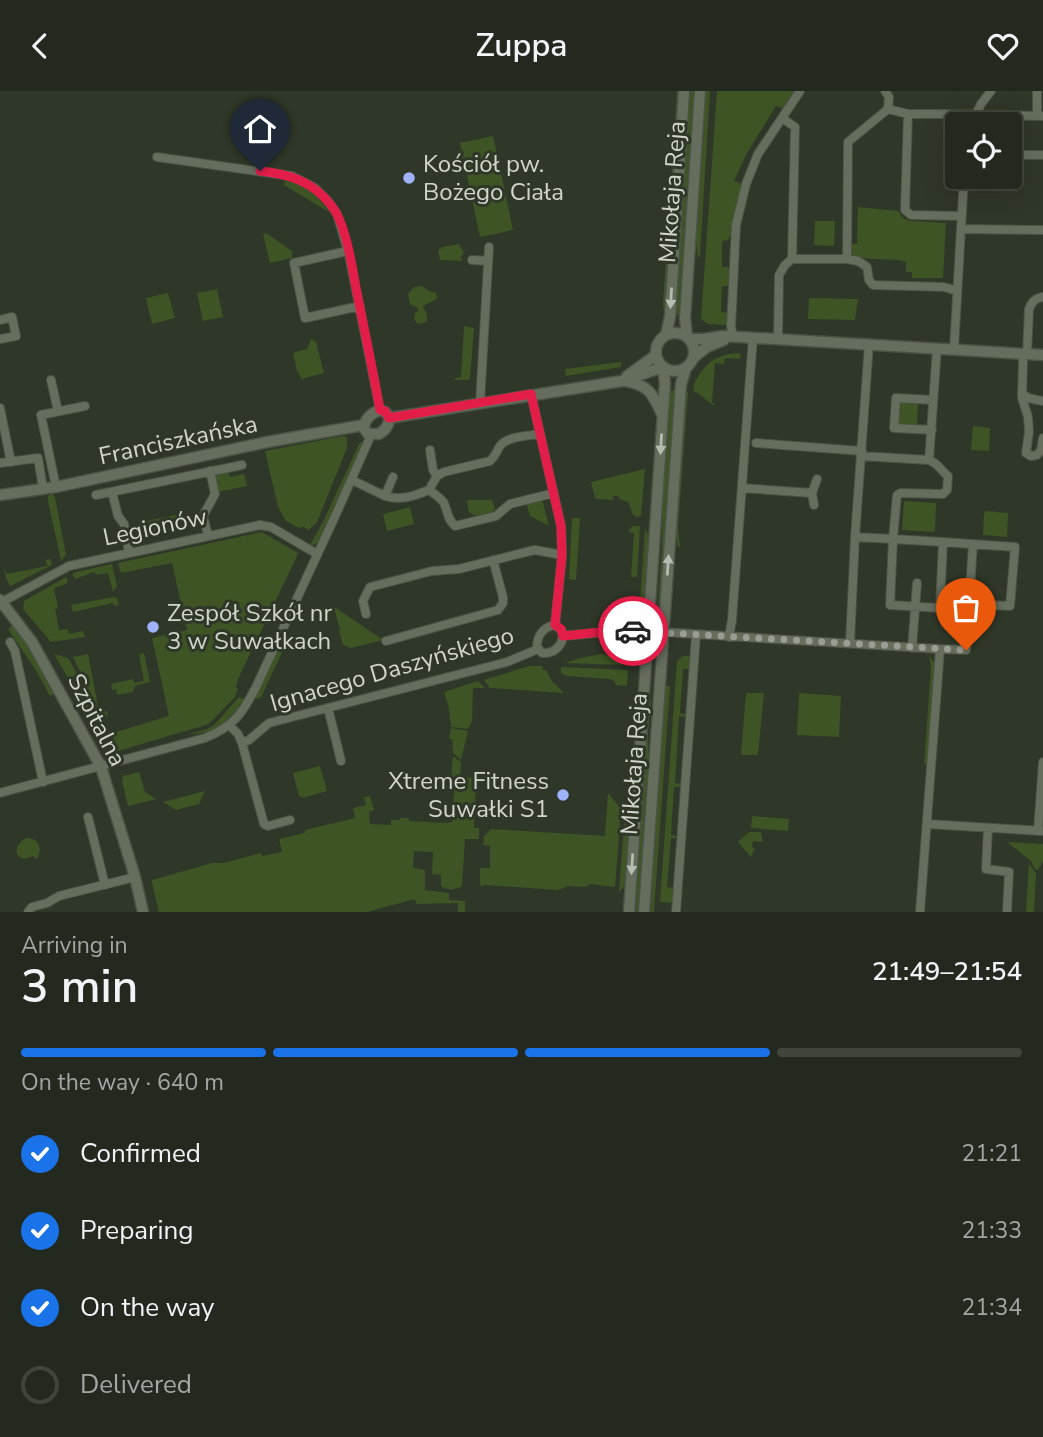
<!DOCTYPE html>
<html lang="en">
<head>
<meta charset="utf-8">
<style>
	:root { --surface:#23291e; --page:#2f352b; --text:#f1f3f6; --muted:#a3a6a4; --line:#40453c; --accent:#1a73e8 }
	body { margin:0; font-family:"Nunito Sans",sans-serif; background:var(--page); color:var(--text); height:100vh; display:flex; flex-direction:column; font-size:26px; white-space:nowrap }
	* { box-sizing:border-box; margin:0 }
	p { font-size:23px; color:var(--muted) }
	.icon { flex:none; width:38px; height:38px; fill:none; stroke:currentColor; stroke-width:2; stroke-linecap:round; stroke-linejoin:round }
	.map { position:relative; height:821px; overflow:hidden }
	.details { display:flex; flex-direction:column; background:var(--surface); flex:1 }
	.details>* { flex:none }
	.tools { position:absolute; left:945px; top:21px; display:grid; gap:14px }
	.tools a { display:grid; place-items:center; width:77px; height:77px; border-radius:7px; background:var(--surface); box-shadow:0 7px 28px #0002,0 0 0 2px var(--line); font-size:35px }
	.pin { position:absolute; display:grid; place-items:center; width:60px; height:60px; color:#fff; margin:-72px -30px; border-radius:50% 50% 50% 0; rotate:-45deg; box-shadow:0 0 7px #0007 }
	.pin .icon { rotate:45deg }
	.courier { position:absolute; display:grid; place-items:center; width:70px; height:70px; margin:-35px; border:5px solid #e11d48; border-radius:50%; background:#fff; color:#222; box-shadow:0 2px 9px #0007 }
	.overview em { font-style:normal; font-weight:600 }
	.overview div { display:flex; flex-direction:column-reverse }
	.overview { display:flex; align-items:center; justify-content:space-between; height:119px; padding:0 21px }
	h1 { font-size:46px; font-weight:600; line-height:52px }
	.bar { display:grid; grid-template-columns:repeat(4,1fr); gap:10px 7px; align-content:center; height:84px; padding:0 21px }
	.bar i { height:9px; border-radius:5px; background:var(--line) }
	.bar .selected { background:var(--accent) }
	.bar p { grid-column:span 4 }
	ol { padding:0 21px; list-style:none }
	li { display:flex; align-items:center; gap:21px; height:77px }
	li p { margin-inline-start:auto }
	li .icon { padding:7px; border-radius:50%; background:var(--accent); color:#fff; stroke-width:4 }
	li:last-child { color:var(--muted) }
	li i { width:38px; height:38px; border:4px solid var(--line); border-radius:50% }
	header { display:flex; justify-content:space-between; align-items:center; height:91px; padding:0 21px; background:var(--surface); font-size:32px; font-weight:600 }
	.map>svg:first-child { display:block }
	.green { fill:#3e5425 }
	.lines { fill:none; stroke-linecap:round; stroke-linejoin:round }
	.minor-casing { stroke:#4b5245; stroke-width:10 }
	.tertiary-casing { stroke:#4b5245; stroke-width:13 }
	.minor { stroke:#656e5d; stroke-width:8 }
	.tertiary { stroke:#656e5d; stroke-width:10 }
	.oneway { fill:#b5bcb0 }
	.done { stroke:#989e93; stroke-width:7; stroke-dasharray:0 12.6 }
	.route { stroke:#e11d48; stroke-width:9 }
	.poi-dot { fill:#9fb3fd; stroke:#2f3728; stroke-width:2.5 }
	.labels { text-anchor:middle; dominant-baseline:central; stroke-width:6; stroke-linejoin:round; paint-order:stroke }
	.poi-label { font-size:24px; fill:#d0d6cc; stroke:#2f3728; text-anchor:start }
	.street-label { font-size:24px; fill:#d0d6cc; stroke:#2f3728 }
</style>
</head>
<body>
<header><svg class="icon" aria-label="back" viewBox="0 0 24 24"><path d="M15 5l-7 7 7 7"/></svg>Zuppa<svg class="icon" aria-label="heart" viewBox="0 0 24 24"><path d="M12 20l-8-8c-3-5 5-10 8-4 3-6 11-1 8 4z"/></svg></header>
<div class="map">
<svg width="1043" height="821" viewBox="0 0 1043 821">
	<rect width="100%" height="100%" fill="#2f3728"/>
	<path class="green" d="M677,0H680L664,222L663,213Z
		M689,0H696L682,224L675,223Z
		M705,0H710L700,165L698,167L696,149Z
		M717,0H795L784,18L776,15L747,62L734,90L742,93L731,144L728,149L722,150V176H728L730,179V192L728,195H722L721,221L728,222L730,225L729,234L708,233L701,228Z
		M493,45L513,139L480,146L460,52Z
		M285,88C304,93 318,104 329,121L284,94Z
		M858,116L898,120L904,128L912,130L946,132L943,187H912V181H906V171L898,169L858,167C851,164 850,160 850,153H857Z
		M815,130H835L834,155L814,154Z
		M266,142L292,160V167L270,172L263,143Z
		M459,153L464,162L461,166L462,170L440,169L438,159L443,156Z
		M422,195L429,200L436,202L437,208L423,215L427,224V230L424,232L418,233L414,228L415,222L418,220V217L410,213L408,203L414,196Z
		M217,198L223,226L203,230L197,202Z
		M168,202L175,227L152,233L146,207Z
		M809,207L858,208L855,229L808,228Z
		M464,235L474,237L470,287L468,289H455V287L461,286Z
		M311,248L316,251L324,282L302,288L297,280L293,262L307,258Z
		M738,262L741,263L740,268L725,267L724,273L715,272L712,312H714V315L698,302L694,301C693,292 696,288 702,280C712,267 721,264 738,262Z
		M621,271V276L566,285L565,278Z
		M669,299L676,300L661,514H658L662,453L663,389Z
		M685,300L688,301L678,436L680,455L678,457L676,437Z
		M899,311L918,312L917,334L898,333Z
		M973,335L990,337L989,360L971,359Z
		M343,345L347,346V357L317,431L309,439L304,436L299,437L286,430L278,416L265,360Z
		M361,351L363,352L318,451L314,454H310L323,431L359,353Z
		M645,378L641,425L637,426L633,424L628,411L619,408V405H613V409L596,408L595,407L591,391Z
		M228,381L230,386L244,383L247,395L218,401L215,385L217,383Z
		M52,402L55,406L66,464L61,470L48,410V405Z
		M542,408L549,435L530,425L526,411Z
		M468,409H492L495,418L492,421L475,425L469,421L467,411Z
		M904,410L936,412L935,441L902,439Z
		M410,416L414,433L387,440L383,423Z
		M986,420L1008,422L1007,446L983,444L984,422Z
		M181,423L182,430L179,431L181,437L145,444L142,431Z
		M572,427H580L576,489L569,488Z
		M632,435H640L637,485L636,486H631L634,442L628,441Z
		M645,437L649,446L645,513L640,512Z
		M262,441L298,462V463L238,588L236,597L238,598L235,606L209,633L118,660L111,644L113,642L169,625L152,547L187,539L172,472L121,482L118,472Z
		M48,468L51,469L52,474L10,495L6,487L4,477L7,483L47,475L46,469Z
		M112,473L117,495L113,501L108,482L96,484L94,481L75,488L72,483L76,481Z
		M66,486L68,490L66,493L54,497L58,517L55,518L59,539L68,538L69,543L83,540L85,546L51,551L23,518L24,510Z
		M113,506L117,507L119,514L114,515L113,512L73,521L71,514Z
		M334,517H336L383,549L351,557L343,554L339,539L341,538L339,535Z
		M13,534L23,546L55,599L54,603L50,605L35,578L9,540V537Z
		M283,552L286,553L261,606L257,608L254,607L279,554Z
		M144,562L150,591L135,595L133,601L117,604L116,598L112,599L111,593L133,588L134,592L144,590L139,563Z
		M54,563L68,567C74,577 82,589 82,601L109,657L103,654L99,649L79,606Z
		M88,563L99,621L107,620L108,625L101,626L103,638L95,613L73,566Z
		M602,563L611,566L622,574L565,572L580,567Z
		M929,564L934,571V582L928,671L924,674L931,576Z
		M683,565H690L689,578H683L680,622L686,623L685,626L679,625L675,692L681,693V696H674L671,744L677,745L676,747H671L667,796L673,797L672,812L661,811L660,810L677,570Z
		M529,575H542L543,579H546L552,590L564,602L490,597L484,589Z
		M561,576L628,579L627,595L616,594L614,590L610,588L567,585L561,582Z
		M478,590L485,597H473L472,630L468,638L451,636L449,617L444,601Z
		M665,595H670L654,821H649Z
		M746,602H764L758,664H741Z
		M799,602L841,605L839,646L797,644Z
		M239,606L244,608C230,631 216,643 189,643L207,638L214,634Z
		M649,607L651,608L648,642L649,684L640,821H633L648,608Z
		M451,637L468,640L461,669L453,662L452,648H449Z
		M453,665L461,671L460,686L478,687L480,693H476L474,737H479V748H465L462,795C456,799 448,800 441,795V784L432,783L433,761L414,760L413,777L425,779V799L449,802V809L465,810V821H458V812L416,813L415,808L367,821H159L152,792V789L212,772H224L261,762L262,765L282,761L279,748L305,742V739L355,727L353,717L366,714L364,706L370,705L374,719L369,721L370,733L391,734V729H400V727H409V730L448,732L449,731H452L455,687H451Z
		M320,675L327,700L303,707L299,705L293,682Z
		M139,681L145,701L156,708L128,715L122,690L123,685Z
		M205,700L199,713L176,719L163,711Z
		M608,702L621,718L615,796L590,793L585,796L569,795L558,799L486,794H483V796L480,794V777H490V755L483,754L484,745L491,738L605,745Z
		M626,708H631L625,795L619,801Z
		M752,725L789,728L788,740L751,737Z
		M749,741H761L763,751L753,750L752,756L755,757L751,766L738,751Z
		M26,747C39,747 43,757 37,768L33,765L24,768C11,764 17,752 26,747Z
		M1007,751L1043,753V770L1038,779L1035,778L1031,770Z
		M1029,773L1036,782L1034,821H1026Z"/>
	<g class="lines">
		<defs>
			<path id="minor" d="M885,0L889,6L888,18L908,23H937L1043,25
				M888,18L848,51L847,168L858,170L867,176L869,189L873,194L944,196L957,200
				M908,23L905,119L911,124L961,125
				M1037,25V0
				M782,27L795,36L792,168
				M971,33L981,13L991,0
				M1010,64H1043
				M157,66L292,85L315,97L328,110L337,123L349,164L380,319
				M961,138L1043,139
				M343,161L294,172L305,227L360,215
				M472,169L488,170
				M0,229L12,226L16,245L0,248
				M733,245L731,236L736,134L746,93L758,63L800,0
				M778,248L779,184L785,174L792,168H847
				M954,258L964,86
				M1022,263L1023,271L1022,307L1028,326L1029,341L1026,362L1031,365L1037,364L1041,359L1043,347
				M1027,263L1029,218C1032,211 1035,207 1043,206
				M51,289L58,320
				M1022,302L1028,307L1043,310
				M531,303L561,435L562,464L555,534
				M480,312L489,156
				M0,317L11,371
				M932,339L894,337L896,307L933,309
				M540,343C529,345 507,345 500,355C496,361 496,365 490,370L444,381L437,385L429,399C434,403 441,407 444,412C448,421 447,428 455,435L496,425L510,413L554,402
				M756,352L862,360
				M430,359L433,379L437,385
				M929,369L937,257
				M0,372L38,367L43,397
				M352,389L385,405L393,386
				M56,396L41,324L85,315
				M742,397L812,402L814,414
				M112,401L118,425L124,433L129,462
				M812,402L817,388
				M96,404L242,374
				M385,405C401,410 414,405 429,399
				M208,444L203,425L215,403L210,380
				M855,446L893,448L897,404L901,402L943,403L947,399L948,385C940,379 938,372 929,369L861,365
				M893,448L943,451L940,517L890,514Z
				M943,451L1015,456L1010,515L970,513
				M0,512L69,475L260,434L271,436L317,463
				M366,523L363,510L370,496L432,480L459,478L526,461L535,459L562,464
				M555,534L562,540C565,553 555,563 542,562L537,556C537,545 543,536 555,534Z
				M563,545L628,539L940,558L920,821
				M729,546L732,529L753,246
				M386,550L498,519L503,512V506L493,469
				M10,551L15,560L43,691
				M850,552L855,446L869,253
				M912,557L917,492
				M940,558L966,559L973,453
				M328,617L341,670
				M230,635L238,643L242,652L249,649L269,632L507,571L538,558
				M242,652L264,733L268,735L290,729
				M0,702L205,647C234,635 242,623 256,596L337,421L371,344
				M88,726L105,794
				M927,733L1043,740
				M988,737L986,778L1009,781L1007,821
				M1038,740L1043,671
				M28,821L32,816L47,812L59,805L135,786
				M676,821L696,544"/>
			<path id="tertiary" d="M656 261a19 19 0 1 1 38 0a19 19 0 1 1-38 0Z
				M666,244L670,226L684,0
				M687,246L685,227L700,0
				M689,248H704L723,245L1043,264
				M693,267L707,256L724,249
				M627,285L656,264
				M625,290C649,294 652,302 662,323
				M380,319C395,323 389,337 379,343H368L364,337C364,328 372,322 380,319Z
				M389,327L622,290L663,276
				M0,404L56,396L267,351L364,334
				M0,509L32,551L101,676L135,786L143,821
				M629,821L665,292L663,277
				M644,821L681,293L686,277"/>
		</defs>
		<use href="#minor" class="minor-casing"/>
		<use href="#tertiary" class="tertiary-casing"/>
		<use href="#minor" class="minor"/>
		<use href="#tertiary" class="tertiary"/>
	</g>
	<defs><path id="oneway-solid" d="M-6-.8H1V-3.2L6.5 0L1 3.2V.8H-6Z" transform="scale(1.75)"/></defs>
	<g class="oneway">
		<use href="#oneway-solid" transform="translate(671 207) rotate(93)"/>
		<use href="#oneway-solid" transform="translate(661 353) rotate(93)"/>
		<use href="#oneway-solid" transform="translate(668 474) rotate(-86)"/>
		<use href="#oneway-solid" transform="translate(632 773) rotate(94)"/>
	</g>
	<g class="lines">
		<path class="done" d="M633,540L966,559"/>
		<path class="route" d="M260,80C289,83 312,90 331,114C347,134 352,177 357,202C365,241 373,280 380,319L385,320L389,327L531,303L561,435L562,464L555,534L561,538L563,545L611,540H633"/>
	</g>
	<g class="poi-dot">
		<circle cx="409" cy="87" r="7"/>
		<circle cx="153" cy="536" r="7"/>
		<circle cx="563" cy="704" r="7"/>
	</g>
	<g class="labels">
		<g class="poi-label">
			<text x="423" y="73">Kościół pw.<tspan x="423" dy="28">Bożego Ciała</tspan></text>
			<text x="167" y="522">Zespół Szkół nr<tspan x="167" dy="28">3 w Suwałkach</tspan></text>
			<text x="549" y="690" text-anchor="end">Xtreme Fitness<tspan x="549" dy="28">Suwałki S1</tspan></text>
		</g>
		<g class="street-label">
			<text transform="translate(672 101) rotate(-86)">Mikołaja Reja</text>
			<text transform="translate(178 349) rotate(-12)">Franciszkańska</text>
			<text transform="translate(155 436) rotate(-12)">Legionów</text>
			<text transform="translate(392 578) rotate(-16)">Ignacego Daszyńskiego</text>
			<text transform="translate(97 629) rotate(63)">Szpitalna</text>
			<text transform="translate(634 673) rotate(-86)">Mikołaja Reja</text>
		</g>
	</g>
</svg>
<div class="tools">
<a><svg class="icon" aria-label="locate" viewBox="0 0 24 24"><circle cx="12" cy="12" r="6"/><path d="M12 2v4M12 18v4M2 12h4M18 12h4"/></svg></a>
</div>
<div class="pin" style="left:966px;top:559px;background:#ea580c"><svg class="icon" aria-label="bag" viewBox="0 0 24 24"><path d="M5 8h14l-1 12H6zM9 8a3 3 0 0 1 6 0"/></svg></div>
<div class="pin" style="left:260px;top:80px;background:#1f2937"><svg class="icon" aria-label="home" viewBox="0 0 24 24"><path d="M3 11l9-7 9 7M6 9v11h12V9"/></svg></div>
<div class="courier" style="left:633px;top:540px"><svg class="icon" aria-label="car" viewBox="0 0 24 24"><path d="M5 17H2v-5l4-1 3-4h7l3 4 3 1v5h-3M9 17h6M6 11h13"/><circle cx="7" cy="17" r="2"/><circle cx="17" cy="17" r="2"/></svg></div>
</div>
<section class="details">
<div class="overview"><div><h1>3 min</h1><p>Arriving in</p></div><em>21:49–21:54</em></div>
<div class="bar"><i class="selected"></i><i class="selected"></i><i class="selected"></i><i></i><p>On the way · 640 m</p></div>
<ol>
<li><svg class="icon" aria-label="check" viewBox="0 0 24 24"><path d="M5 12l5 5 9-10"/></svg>Confirmed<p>21:21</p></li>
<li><svg class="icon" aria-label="check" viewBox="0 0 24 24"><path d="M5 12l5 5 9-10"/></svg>Preparing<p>21:33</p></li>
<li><svg class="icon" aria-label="check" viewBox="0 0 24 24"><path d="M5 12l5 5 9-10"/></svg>On the way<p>21:34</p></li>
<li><i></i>Delivered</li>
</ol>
</section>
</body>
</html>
